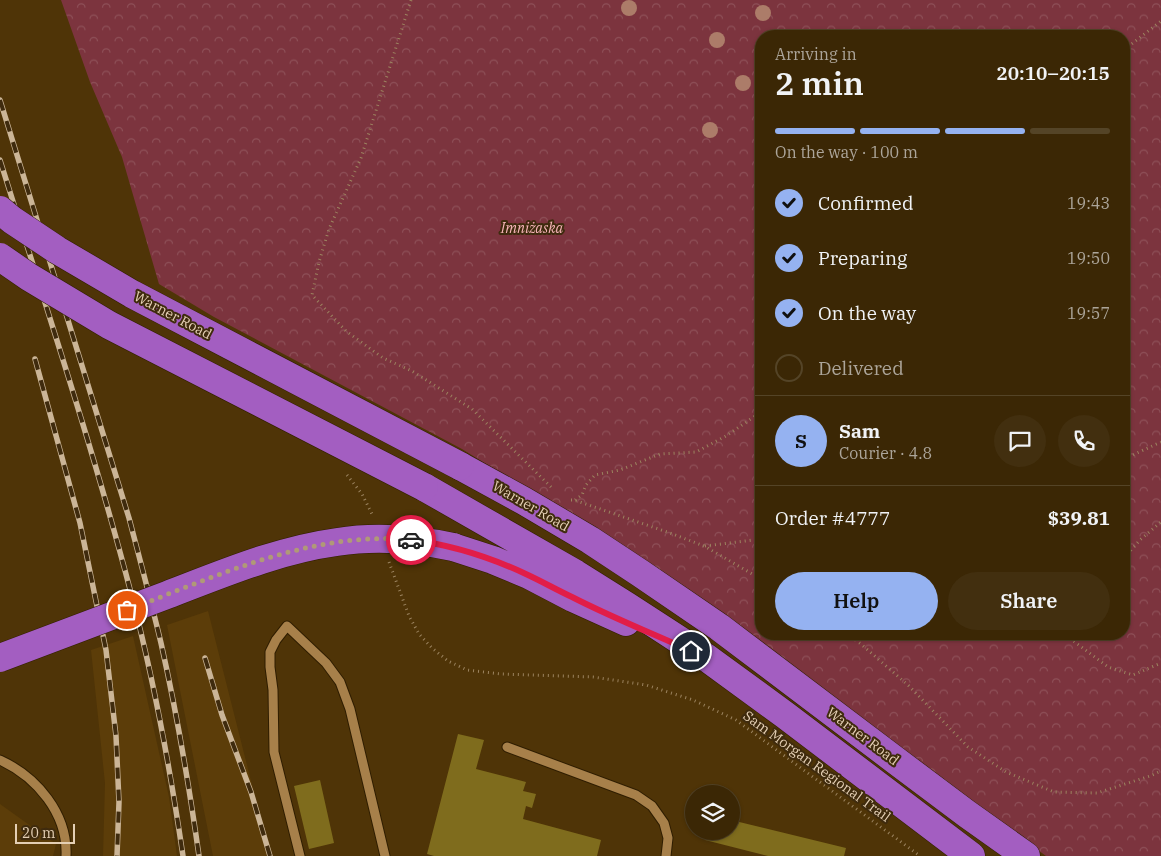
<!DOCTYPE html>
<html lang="en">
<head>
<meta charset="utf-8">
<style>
	:root { --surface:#3b2705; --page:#422f0f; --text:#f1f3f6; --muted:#aca59a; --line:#544427; --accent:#95b2f1 }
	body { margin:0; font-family:"IBM Plex Serif",serif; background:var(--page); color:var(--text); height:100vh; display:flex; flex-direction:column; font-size:19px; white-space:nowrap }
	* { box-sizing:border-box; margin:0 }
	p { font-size:16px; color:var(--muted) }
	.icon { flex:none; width:28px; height:28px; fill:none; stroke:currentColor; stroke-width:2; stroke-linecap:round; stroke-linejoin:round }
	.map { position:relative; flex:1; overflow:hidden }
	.side { position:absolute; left:755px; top:30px; width:375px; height:610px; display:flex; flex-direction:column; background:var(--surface); border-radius:20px; box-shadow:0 1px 4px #0004,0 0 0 1px var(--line) }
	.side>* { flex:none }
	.fabs { position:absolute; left:685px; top:785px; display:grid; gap:10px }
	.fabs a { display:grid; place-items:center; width:55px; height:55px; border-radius:50%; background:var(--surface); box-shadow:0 1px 4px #0004,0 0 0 1px var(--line); font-size:25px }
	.scale { position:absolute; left:15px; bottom:12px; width:60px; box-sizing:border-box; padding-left:5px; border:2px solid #e4cfb4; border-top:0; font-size:14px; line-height:18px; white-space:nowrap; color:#e4cfb4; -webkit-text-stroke:4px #3f2b0e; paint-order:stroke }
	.pin { position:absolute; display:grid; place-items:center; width:42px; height:42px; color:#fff; margin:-21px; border:2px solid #fff; border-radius:50%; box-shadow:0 1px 5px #0007 }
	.courier { position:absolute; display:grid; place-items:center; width:50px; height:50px; margin:-25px; border:4px solid #e11d48; border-radius:50%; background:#fff; color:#222; box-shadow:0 1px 6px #0007 }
	.overview em { font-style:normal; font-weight:600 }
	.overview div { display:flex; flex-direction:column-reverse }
	.overview { display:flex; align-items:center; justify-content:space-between; height:85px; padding:0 20px }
	h1 { font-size:32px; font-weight:600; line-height:38px }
	.bar { display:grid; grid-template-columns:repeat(4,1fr); gap:8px 5px; align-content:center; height:60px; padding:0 20px }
	.bar i { height:6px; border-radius:4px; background:var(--line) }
	.bar .current { background:var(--accent) }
	.bar p { grid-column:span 4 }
	.line { display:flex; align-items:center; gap:12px; padding:0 20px; border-top:1px solid var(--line) }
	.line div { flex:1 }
	.round { display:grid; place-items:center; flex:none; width:52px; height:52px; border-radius:26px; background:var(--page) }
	ol { padding:0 20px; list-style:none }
	li { display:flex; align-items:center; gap:15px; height:55px }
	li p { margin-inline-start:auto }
	li .icon { padding:5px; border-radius:50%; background:var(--accent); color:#111; stroke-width:4 }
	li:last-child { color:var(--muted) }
	li i { width:28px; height:28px; border:2px solid var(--line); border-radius:50% }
	.action { display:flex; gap:10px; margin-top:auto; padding:10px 20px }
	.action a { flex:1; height:58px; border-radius:30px; background:var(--accent); color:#111; font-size:20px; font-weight:600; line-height:58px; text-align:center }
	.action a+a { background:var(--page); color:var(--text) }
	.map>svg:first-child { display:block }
	.built { fill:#5c3d09 }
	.park { fill:url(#park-crowns); fill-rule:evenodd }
	.building { fill:#7f6c1d }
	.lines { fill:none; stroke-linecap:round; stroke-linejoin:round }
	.minor-casing { stroke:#2f1d01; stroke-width:11 }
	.highway-casing { stroke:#2f1d01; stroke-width:29 }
	.path { stroke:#9c8460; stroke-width:3; stroke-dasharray:1 4; stroke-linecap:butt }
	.minor { stroke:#a7804a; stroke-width:9 }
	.highway { stroke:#a35ec1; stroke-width:28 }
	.rail-casing { stroke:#cbb597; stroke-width:5.5 }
	.rail { stroke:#3f2b0e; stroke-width:4; stroke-dasharray:11; stroke-linecap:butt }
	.highway-bridge-casing { stroke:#2f1d01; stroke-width:29; stroke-linecap:butt }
	.path-bridge { stroke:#9c8460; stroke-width:3; stroke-dasharray:1 4; stroke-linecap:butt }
	.highway-bridge { stroke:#a35ec1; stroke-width:28 }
	.tree { fill:#ac7c69 }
	.done { stroke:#b09977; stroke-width:5; stroke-dasharray:0 9 }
	.route { stroke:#e11d48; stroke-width:6 }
	.labels { text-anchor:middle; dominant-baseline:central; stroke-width:4; stroke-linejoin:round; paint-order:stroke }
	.park-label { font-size:14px; font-style:italic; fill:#f8b6ba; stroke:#3f2b0e }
	.street-label { font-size:14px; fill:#e4cfb4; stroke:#3f2b0e }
</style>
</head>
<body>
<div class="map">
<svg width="1161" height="856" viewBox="0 0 1161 856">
	<defs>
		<pattern id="park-crowns" width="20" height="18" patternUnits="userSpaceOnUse" patternTransform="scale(1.25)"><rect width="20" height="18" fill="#7c343e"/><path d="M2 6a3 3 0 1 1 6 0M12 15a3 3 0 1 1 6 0" fill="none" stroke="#8e5058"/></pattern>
	</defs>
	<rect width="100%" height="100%" fill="#4f3407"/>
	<path class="built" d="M208,611L270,856H213L167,625Z
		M133,636L169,797L177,856H103L105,783L91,650Z
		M0,804L56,844L53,856H0Z"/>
	<path class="park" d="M61,0H1161V856H1046L688,590L462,449L214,317L159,284L122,157L90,82ZM761,36H1124V634H761Z"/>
	<path class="building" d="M458,734L484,740L476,769L526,782L523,791L536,794L532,808L526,806L523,819L601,840L597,856H434L427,854Z
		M320,780L334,843L309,849L294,786Z
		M731,820L846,848L844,856H768L705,840L707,831H731Z"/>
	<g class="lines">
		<defs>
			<path id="minor" d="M507,747L636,795L652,806L664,823L668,838L666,856
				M0,760C37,777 68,814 66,856
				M300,856L274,752L273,690L270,667V652L276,640L287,626L326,663L340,682L350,709L385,856"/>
			<path id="highway" d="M460,466L524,501L590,540L640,573L719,627L895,760L967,814L1026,856
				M424,487L576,574L627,606L707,658L785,715L971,856
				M453,547L493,560L529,575L573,598L626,622"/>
		</defs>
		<use href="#minor" class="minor-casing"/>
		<use href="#highway" class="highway-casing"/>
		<path class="path" d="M411,0L361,158L329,229L319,262L312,295L346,331L383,358L412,371L472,409L552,488
			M1124,50L1161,21
			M1124,459L1161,442
			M571,500H574L670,533L704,546L761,579
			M575,500L582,495L586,485L595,475L620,470L660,454L696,452L726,436L761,412
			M705,546L761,539
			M1124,558L1140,540L1161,522
			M389,562L409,616L419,634L432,648L448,661L467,670L501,674L593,677L646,685L693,700L736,720L920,856
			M847,634L861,644L909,686L968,747L1006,772L1054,792L1097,793L1150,776L1161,771
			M1067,634L1072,640L1108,667L1133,675L1161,663"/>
		<use href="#minor" class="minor"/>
		<use href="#highway" class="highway"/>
		<defs>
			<path id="rail" d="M0,100L129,518C140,560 151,601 161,643C177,714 189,785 199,856
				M0,160C45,304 93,448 131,593C154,680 170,768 183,856
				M35,359L80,523L106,650L116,736L119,802L117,856
				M205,658L222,715L251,792L270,856"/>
		</defs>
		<use href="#rail" class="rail-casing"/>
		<use href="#rail" class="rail"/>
		<defs>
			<path id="highway-bridge" d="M0,210L12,220L57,250L132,294L460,466
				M0,257L29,277L109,325L424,487
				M0,658C55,637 111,616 167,595C222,574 278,550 337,542C375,536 415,539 453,547"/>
		</defs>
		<use href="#highway-bridge" class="highway-bridge-casing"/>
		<path class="path-bridge" d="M347,475L362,494L373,516"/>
		<use href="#highway-bridge" class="highway-bridge"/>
	</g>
	<g class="tree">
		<circle cx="629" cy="8" r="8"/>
		<circle cx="763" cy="13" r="8"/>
		<circle cx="717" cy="40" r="8"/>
		<circle cx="743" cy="83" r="8"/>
		<circle cx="710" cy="130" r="8"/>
	</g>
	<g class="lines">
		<path class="done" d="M127,610C217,576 314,530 411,540"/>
		<path class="route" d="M411,540C454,545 490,557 528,575C543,582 557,590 572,597C611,617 651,633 691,651"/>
	</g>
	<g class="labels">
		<g class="park-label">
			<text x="532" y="228">Imniżaska</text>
		</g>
		<g class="street-label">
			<text transform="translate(173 315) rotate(28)">Warner Road</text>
			<text transform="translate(531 506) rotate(30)">Warner Road</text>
			<text transform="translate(863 736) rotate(37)">Warner Road</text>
			<text transform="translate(817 766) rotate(36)">Sam Morgan Regional Trail</text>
		</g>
	</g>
</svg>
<div class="fabs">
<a><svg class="icon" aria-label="layers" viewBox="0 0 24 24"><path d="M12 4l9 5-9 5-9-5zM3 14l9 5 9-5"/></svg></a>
</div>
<div class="scale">20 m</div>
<div class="pin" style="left:127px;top:610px;background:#ea580c"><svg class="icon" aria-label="bag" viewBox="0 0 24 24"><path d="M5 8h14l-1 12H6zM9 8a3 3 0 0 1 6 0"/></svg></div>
<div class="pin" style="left:691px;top:651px;background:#1f2937"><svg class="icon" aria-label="home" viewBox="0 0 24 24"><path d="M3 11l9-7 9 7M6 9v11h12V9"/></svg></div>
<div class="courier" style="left:411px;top:540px"><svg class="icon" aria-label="car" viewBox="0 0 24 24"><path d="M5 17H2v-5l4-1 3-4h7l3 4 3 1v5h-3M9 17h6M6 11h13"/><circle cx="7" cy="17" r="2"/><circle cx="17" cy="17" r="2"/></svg></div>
<section class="side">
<div class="overview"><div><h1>2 min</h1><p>Arriving in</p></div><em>20:10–20:15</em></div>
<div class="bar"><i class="current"></i><i class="current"></i><i class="current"></i><i></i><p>On the way · 100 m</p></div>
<ol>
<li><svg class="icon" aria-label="check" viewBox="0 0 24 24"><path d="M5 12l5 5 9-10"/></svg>Confirmed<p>19:43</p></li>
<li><svg class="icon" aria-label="check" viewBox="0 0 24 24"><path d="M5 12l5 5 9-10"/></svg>Preparing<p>19:50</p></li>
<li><svg class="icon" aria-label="check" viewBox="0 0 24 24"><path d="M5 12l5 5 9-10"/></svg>On the way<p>19:57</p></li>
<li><i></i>Delivered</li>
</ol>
<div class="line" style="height:90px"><b class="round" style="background:var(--accent);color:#111">S</b><div><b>Sam</b><p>Courier · 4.8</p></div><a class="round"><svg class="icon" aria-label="chat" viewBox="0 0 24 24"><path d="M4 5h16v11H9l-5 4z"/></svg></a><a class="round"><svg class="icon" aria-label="phone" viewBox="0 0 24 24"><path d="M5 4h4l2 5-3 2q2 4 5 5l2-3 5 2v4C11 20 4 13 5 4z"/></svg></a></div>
<div class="line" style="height:65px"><div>Order #4777</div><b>$39.81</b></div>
<div class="action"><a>Help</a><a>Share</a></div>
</section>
</div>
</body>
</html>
